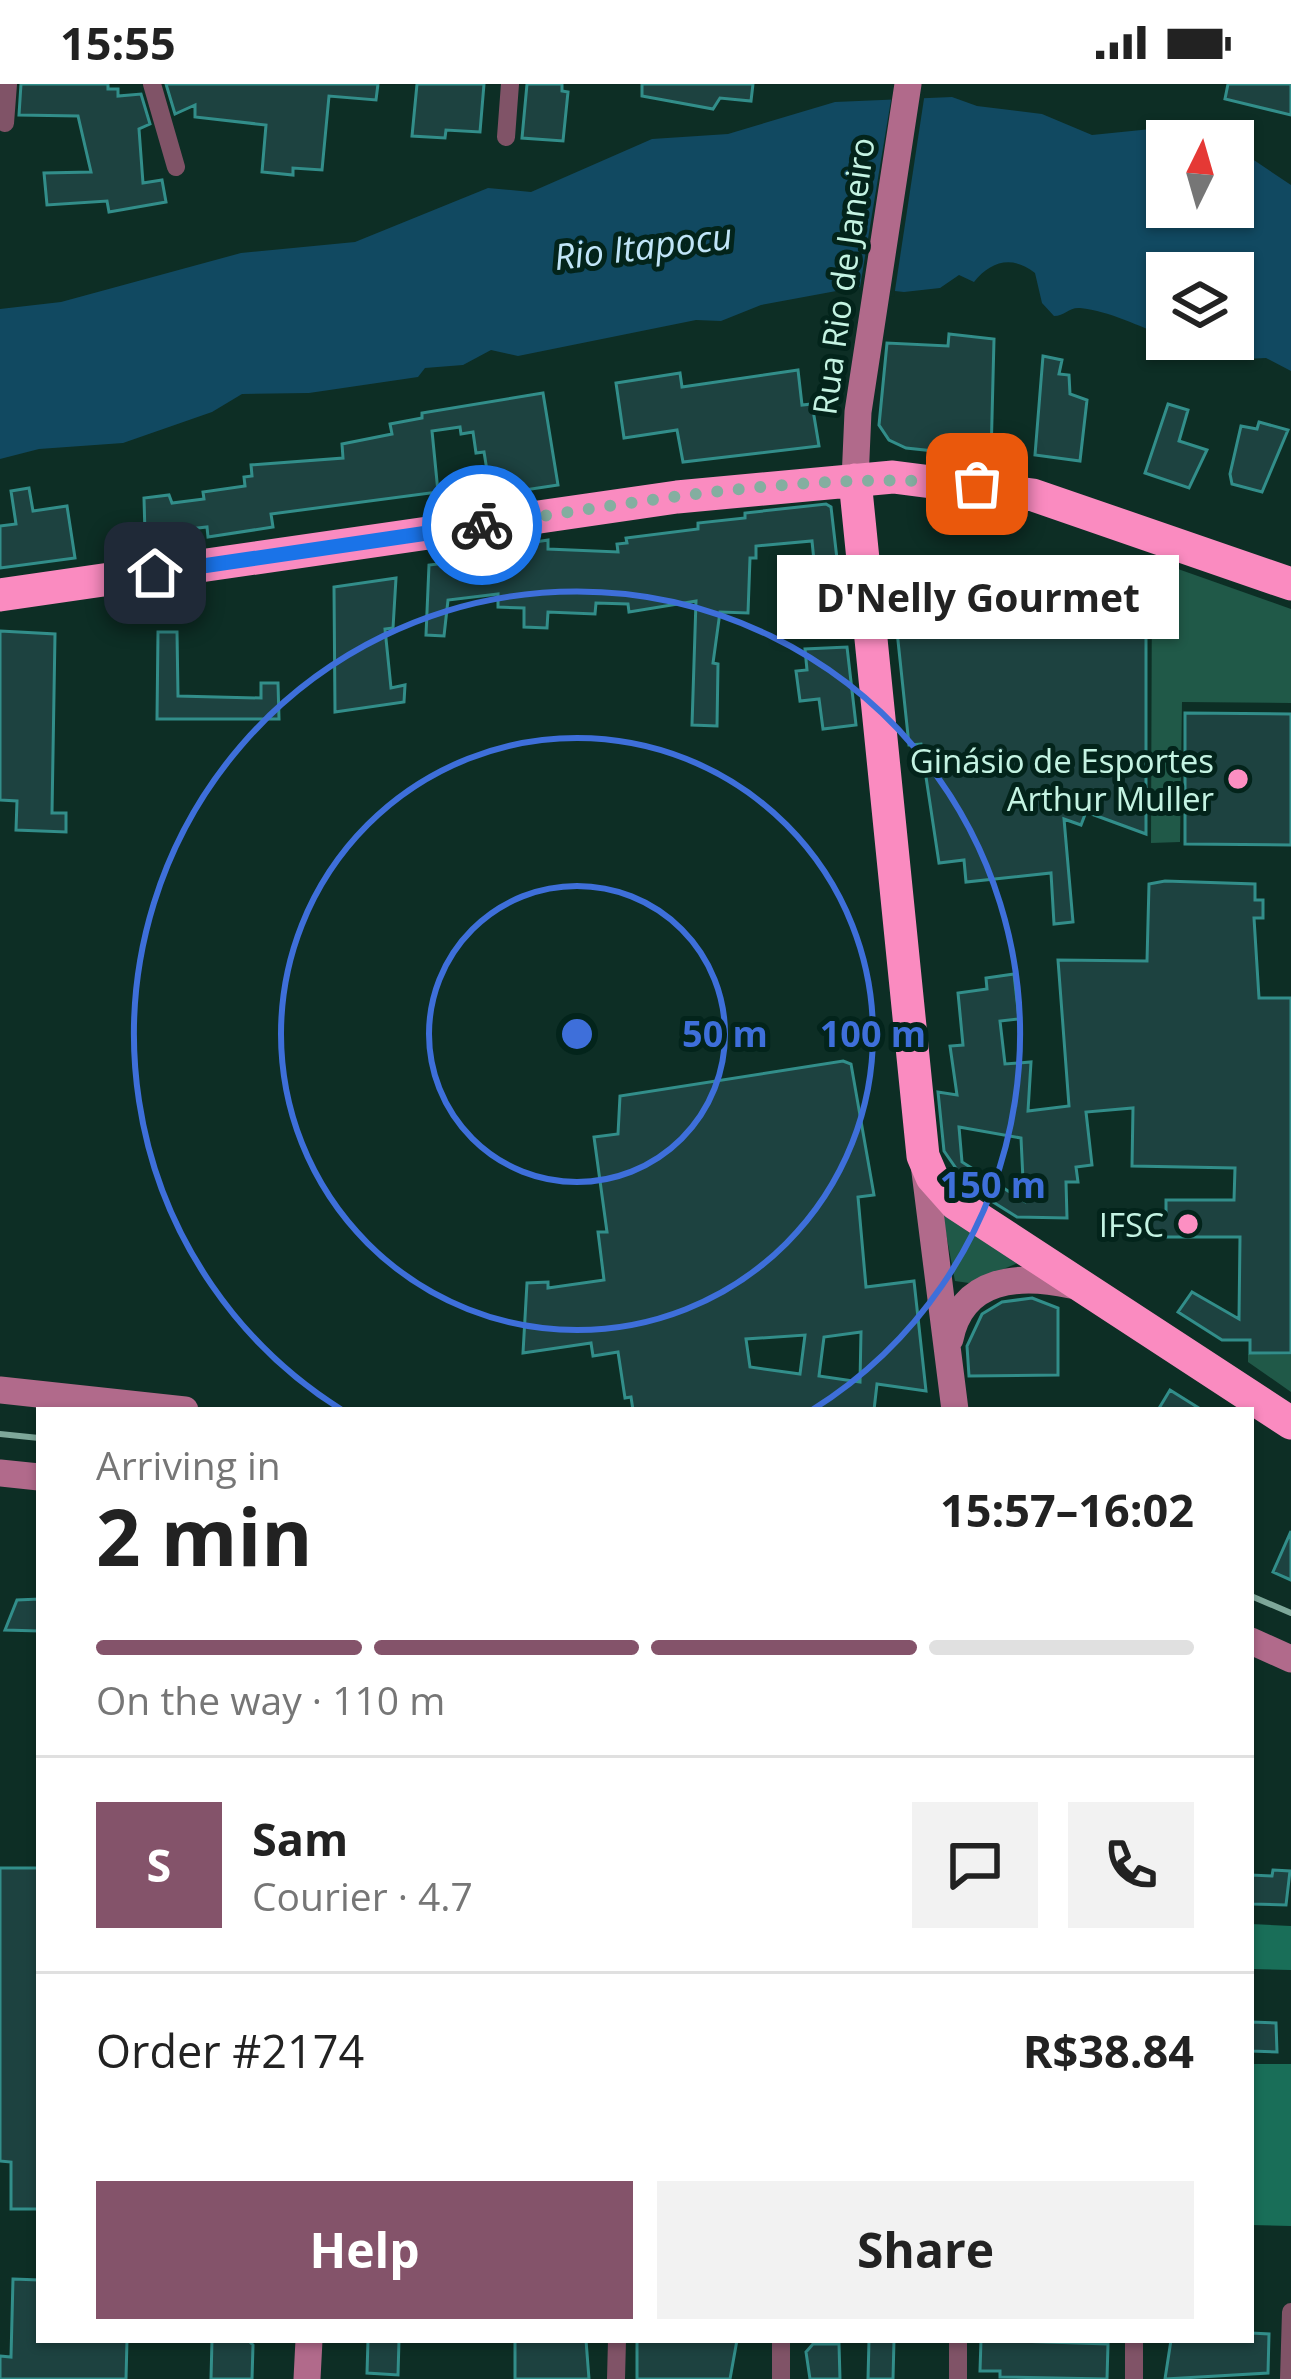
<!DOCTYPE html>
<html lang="en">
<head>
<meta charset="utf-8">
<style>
	:root { --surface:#fff; --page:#f2f2f2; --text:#222; --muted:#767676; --line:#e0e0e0; --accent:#84536a }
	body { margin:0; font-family:"Open Sans",sans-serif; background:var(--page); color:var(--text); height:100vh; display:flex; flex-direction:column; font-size:45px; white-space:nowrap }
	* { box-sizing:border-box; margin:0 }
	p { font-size:39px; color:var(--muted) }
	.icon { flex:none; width:66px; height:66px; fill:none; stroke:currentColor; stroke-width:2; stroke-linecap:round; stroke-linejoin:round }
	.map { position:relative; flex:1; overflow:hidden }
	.details { position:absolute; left:36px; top:1323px; width:1218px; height:936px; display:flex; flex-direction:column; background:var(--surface); border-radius:0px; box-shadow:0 3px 9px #0004 }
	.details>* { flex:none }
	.needle { width:78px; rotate:5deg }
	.buttons { position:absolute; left:1146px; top:36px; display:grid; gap:24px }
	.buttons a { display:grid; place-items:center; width:108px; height:108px; border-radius:0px; background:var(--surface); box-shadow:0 3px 9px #0004; font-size:60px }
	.pin { position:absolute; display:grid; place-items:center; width:102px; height:102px; color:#fff; margin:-51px; border-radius:24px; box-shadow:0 6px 18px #0006 }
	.courier { position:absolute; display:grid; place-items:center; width:120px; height:120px; margin:-60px; border:9px solid #1a73e8; border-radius:50%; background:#fff; color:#222; box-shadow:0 3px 15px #0007 }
	.bubble { position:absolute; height:84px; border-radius:0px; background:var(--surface); box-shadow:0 3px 9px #0004; font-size:39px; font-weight:700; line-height:84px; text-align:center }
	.summary em { font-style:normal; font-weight:700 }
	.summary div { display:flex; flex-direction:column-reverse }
	.summary { display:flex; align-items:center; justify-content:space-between; height:204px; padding:0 60px }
	h1 { font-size:78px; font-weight:700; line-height:90px }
	.bar { display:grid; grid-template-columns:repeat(4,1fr); gap:18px 12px; align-content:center; height:144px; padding:0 60px }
	.bar i { height:15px; border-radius:9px; background:var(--line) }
	.bar .current { background:var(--accent) }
	.bar p { grid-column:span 4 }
	.line { display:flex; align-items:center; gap:30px; padding:0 60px; border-top:3px solid var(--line) }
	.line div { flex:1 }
	.round { display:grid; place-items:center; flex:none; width:126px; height:126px; border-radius:0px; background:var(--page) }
	.button { display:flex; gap:24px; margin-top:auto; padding:24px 60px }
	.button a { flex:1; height:138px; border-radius:0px; background:var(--accent); color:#fff; font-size:48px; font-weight:700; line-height:138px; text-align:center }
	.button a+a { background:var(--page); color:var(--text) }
	.status { display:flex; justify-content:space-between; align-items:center; height:84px; padding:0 60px; background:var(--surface); direction:ltr }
	.status svg { height:33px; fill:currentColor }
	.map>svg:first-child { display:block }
	.green { fill:#205948 }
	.forest { fill:#196e58 }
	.water { fill:#114961 }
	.pier { fill:#0d2e25 }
	.building { fill:#1d4240; stroke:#328e8a; stroke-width:3; fill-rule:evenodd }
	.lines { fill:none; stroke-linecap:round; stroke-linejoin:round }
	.street { stroke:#805367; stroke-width:18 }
	.secondary { stroke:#b16a8b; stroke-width:27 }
	.highway { stroke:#fa8bc0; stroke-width:33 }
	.rail { stroke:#7ea89a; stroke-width:6 }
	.done { stroke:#84aea0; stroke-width:12; stroke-dasharray:0 21.6 }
	.route { stroke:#1a73e8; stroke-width:15 }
	.ring { fill:none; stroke:#3e6fda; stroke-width:6 }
	.poi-dot { fill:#fc8fc2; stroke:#03241b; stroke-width:4.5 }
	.labels { text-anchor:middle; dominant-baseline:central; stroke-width:10; stroke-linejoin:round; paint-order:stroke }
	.street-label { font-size:33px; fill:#c4f3e2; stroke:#03241b }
	.poi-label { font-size:33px; fill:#c4f3e2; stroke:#03241b; text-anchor:end }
	.water-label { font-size:36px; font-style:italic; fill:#c1e5f8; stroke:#03241b }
	.centre { fill:#3e6fda; stroke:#03241b; stroke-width:6 }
	.ring-label { font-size:36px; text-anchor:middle; font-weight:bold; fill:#3e6fda; stroke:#03241b; stroke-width:10; stroke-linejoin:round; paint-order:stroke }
</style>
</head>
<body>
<div class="status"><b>15:55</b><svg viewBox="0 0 49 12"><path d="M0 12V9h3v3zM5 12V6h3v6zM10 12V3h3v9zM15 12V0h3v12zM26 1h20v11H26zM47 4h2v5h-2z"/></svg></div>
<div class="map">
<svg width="1291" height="2295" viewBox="0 0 1291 2295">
	<rect width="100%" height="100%" fill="#0d2e25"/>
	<path class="green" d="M1152,485H1178L1291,525V619L1182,618L1180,758L1151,759Z
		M941,1123L1028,1175L969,1199L955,1197Z
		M1248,1270L1291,1271V1308L1248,1278Z"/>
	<path class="forest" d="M1251,1840L1291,1842V1886L1251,1885Z
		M1251,1980H1291V2142L1251,2141Z"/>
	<path class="water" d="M952,13L977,22L1042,30L1092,51L1161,44L1225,57H1167V123H1233V62L1291,101V287L1266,274L1222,276L1176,255H1233V189H1167V252C1138,243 1111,227 1080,224C1069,223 1065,232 1054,232L1042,219L1035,189C1012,171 991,177 974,198L959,191L940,204L904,208L858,203L761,221L721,237L696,236L518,272L491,266L463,281L425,284L418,293L309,309L242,310L212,328L123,359L39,365L0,375V225L61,218L241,169L355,158L488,104L531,108L652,55L728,50L835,18Z"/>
	<path class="pier" d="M925,8L894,213L859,209L892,10Z"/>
	<path class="building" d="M21,0H108V5H118V12L141,10L150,40L139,45L143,99L162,96L166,118L109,128L107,117L47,121L44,89L91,88L78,32L19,31Z
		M166,0H378L376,16L329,12L322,86L293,84V91L262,88L266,41L195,33V21L175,30Z
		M417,0H484L480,48L446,46L445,54L412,52Z
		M527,0H562V7L568,8L563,57L522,54Z
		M642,0H753L751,17L720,14L713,25L642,12Z
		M1228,0H1291V31L1225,15Z
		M949,250L994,255L991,373L906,364L889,356L879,341L887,259L948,262Z
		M1043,272L1062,276L1059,290L1069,291L1070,310L1087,316L1080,377L1035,371Z
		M798,286L802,321L812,320L819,362L683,378L677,346L624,354L616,299L680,289L682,303Z
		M543,309L558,401L491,411L484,368L476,369L473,348L461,350L460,343L432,347L438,408L271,430L273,443L208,453L207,443L145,450L144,414L169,411L172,419L204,415L203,408L245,402L244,393L252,392L251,381L343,374L342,360L392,350L390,340L422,334V329Z
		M1168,320L1188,326L1179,357L1207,366L1189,404L1145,389Z
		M1259,338L1288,346L1262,408L1232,400L1230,390L1241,342L1257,345Z
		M29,404L33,427L67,422L75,474L0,484V442L16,440L11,407Z
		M826,420L831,423L837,475L814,477L812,457L756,462V474H750L748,529L720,528L713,579L718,580L717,642L692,641L696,517L629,528L628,520L596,519L595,530L548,528L547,544L524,543V524L498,523V510L448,516L444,552L426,551L429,481L497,473V464L548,456V465L618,468L617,460L627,459L626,454L698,445V439L745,434V429Z
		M1053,483L1111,493V501L1146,512V750L1086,728L1081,741L1064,735L1073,838L1054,840L1051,789L966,798L964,776L939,779L921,660L909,661L892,500Z
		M396,494L393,544L385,545L391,604L405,601L404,618L335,628L334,503Z
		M0,547L55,550L52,729H66V748L16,746L17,717L0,716Z
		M158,548H177L178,612L261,614V599H278L279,635H157Z
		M847,563L856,641L823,645L819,615L800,617L796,587L807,586L805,565Z
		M1185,629L1291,630V761L1185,760Z
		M1165,797L1255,800V816H1263V834H1254L1259,914H1291V1269H1250V1256H1222L1178,1228L1192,1208L1239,1235L1240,1153H1150L1151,1128H1166V1116H1234L1235,1084L1132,1082L1133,1024L1086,1028L1092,1081L1076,1083L1078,1098H1066L1067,1134L1017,1133L969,1103L944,1067L938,1008L957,1011L950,962L963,961L958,909L987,905L986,894L1014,890L1019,935L1000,937L1005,980L1031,978L1028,1027L1069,1022L1058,876L1147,877L1149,800ZM959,1043L1021,1054L1024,1117L962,1078Z
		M843,977L851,980L874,1111L858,1113L866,1203L914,1197L926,1307L877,1300L874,1326H633L631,1313L625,1314L618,1268L593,1272L591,1259L523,1269L527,1199L548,1198V1204L604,1196L598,1148H607L594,1053L618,1050L620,1012ZM861,1248L860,1298L819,1292L824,1253ZM805,1251L800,1290L750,1283L746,1255Z
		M1032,1214L1058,1224V1291L969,1292L967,1262L982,1230L1002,1218Z
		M1170,1306L1202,1326H1158Z
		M1291,1447V1496L1273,1488Z
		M39,1515V1547L5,1546L17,1516Z
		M0,1784H39V2125H11V2078L0,2077Z
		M1273,1786L1290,1787L1286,1821L1251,1820V1791L1272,1792Z
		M1251,1938L1276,1939L1277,1968L1251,1967Z
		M13,2195L39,2196V2256H127L126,2295H0V2272L11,2273Z
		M1251,2249L1269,2250L1268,2289L1165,2295L1171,2256H1251Z
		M212,2256H248L253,2261L252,2295H211Z
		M368,2256H399L398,2291L367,2289Z
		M515,2256H586L589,2295H515Z
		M637,2256H737L730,2295H637Z
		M869,2256H894L893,2295H868Z
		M981,2256L1108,2260L1107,2295L1000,2293V2287H980Z
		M813,2260H839L840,2295H810L806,2268Z"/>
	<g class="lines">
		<path class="street" d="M152,0L176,83
			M5,39L8,0
			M506,53L510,0
			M781,2256V2295
			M616,2295L617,2256
			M958,2295V2256
			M1134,2295V2256
			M1289,2295L1291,2228"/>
		<path class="secondary" d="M855,396L858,328L908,0
			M924,1080L955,1326
			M950,1255C962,1193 1020,1190 1071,1201
			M0,1306L185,1326
			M0,1389L39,1393
			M1251,1557L1291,1575
			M307,2295L309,2256"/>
		<path class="highway" d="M855,396L923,1072L932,1093L956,1120L1291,1339
			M0,511L677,413L893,393L1033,411L1291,500"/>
		<path class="rail" d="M0,1350L39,1354
			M1251,1512L1291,1529"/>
	</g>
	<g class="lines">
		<path class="done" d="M482,441C646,417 812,386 977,400"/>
		<path class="route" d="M155,489L482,441"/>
	</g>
	<g class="ring">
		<circle cx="577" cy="950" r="148"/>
		<circle cx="577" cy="950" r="296"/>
		<path d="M342 1326A443 443 0 1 1 812 1326"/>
	</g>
	<g class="poi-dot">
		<circle cx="1238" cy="695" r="12"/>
		<circle cx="1188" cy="1140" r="12"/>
	</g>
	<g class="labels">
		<g class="street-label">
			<text transform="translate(843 192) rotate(-82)">Rua Rio de Janeiro</text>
		</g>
		<g class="poi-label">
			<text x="1214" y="676">Ginásio de Esportes<tspan x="1214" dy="38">Arthur Muller</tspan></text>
			<text x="1164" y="1140">IFSC</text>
		</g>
		<g class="water-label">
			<text transform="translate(643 162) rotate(-7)">Rio Itapocu</text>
		</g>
	</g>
	<circle cx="577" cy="950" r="18" class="centre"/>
	<g class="ring-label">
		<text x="725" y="963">50 m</text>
		<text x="873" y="963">100 m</text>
		<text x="993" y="1114">150 m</text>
	</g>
</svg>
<div class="buttons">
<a><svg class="needle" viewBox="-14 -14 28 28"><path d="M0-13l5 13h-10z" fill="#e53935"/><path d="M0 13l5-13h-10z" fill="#767676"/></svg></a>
<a><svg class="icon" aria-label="layers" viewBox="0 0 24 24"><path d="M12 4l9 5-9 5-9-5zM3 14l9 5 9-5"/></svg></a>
</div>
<div class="pin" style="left:977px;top:400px;background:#ea580c"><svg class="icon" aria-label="bag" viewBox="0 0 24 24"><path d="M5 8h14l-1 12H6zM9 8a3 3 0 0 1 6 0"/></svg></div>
<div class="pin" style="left:155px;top:489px;background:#1f2937"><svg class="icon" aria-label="home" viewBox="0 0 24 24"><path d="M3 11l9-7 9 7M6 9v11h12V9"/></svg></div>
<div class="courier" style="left:482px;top:441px"><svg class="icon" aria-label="bike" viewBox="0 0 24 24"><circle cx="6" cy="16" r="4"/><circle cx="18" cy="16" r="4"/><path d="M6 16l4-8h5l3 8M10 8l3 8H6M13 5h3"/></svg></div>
<div class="bubble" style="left:777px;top:471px;width:402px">D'Nelly Gourmet</div>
<section class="details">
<div class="summary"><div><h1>2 min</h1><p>Arriving in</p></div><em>15:57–16:02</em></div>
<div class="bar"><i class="current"></i><i class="current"></i><i class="current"></i><i></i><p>On the way · 110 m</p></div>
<div class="line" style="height:216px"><b class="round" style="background:var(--accent);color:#fff">S</b><div><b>Sam</b><p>Courier · 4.7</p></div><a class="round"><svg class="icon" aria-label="chat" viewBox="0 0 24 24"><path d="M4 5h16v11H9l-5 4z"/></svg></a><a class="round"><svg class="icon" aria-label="phone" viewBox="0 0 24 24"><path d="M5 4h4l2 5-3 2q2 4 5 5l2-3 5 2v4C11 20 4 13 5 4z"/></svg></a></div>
<div class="line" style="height:156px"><div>Order #2174</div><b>R$38.84</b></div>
<div class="button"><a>Help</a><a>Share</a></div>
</section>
</div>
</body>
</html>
